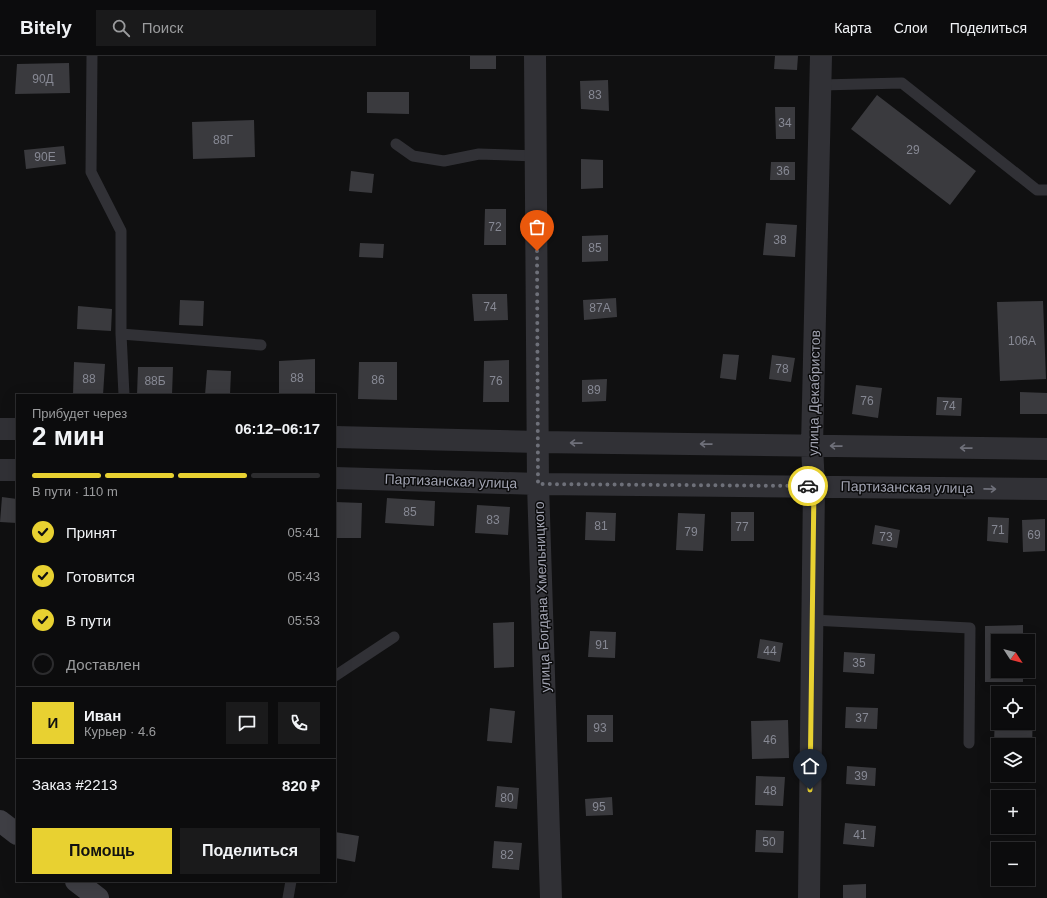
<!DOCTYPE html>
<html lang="ru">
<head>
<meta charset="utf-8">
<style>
	:root { --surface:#0c0c0d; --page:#1a1a1b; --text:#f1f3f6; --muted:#9a9b9d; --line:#2c2c2e; --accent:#e8d131 }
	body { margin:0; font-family:Helvetica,sans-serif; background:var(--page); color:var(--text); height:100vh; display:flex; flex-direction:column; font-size:15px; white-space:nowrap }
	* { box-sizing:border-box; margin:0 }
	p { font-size:13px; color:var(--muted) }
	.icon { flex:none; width:22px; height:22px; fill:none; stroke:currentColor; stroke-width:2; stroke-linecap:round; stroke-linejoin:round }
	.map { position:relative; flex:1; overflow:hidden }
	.panel { position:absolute; left:16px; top:338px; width:320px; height:488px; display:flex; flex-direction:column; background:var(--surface); border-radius:0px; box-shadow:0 4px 16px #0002,0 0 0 1px var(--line) }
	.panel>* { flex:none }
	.needle { width:26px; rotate:126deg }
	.controls { position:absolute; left:991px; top:578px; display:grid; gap:8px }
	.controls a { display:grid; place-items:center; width:44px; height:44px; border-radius:0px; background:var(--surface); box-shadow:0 4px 16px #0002,0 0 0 1px var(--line); font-size:20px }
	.pin { position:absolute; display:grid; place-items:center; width:34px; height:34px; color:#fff; margin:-41px -17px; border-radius:50% 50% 50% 0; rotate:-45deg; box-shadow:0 0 4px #0007 }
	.pin .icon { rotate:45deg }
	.courier { position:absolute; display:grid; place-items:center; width:40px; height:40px; margin:-20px; border:3px solid #e8d131; border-radius:50%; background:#fff; color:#222; box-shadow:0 1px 5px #0007 }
	.head em { font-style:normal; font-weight:800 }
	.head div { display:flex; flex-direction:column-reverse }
	.head { display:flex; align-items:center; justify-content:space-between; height:68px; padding:0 16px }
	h1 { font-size:26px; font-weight:800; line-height:30px }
	.bar { display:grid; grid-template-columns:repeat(4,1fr); gap:6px 4px; align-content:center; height:48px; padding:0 16px }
	.bar i { height:5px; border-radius:3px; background:var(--line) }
	.bar .on { background:var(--accent) }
	.bar p { grid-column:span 4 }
	.line { display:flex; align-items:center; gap:10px; padding:0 16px; border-top:1px solid var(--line) }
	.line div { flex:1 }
	.round { display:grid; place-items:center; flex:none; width:42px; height:42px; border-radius:0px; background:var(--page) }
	ol { padding:0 16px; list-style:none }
	li { display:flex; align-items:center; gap:12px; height:44px }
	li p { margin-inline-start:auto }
	li .icon { padding:4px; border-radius:50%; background:var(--accent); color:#111; stroke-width:4 }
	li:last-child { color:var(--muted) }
	li i { width:22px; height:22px; border:2px solid var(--line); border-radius:50% }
	.action { display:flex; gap:8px; margin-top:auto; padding:8px 16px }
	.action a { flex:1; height:46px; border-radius:0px; background:var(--accent); color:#111; font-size:16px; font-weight:800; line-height:46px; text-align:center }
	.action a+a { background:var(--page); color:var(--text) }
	header { display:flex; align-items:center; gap:24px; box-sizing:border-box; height:56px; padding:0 20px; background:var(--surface); border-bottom:1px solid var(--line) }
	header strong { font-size:19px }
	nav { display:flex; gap:22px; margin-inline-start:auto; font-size:14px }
	.search { width:280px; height:36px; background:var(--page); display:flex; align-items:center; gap:10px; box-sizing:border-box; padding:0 14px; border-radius:0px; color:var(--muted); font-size:15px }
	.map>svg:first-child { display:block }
	.building { fill:#3a3a3e }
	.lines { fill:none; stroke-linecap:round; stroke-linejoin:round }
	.lane { stroke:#313136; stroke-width:11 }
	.street { stroke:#313136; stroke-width:22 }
	.secondary { stroke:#3f3f45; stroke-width:22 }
	.oneway { stroke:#6f707a }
	.done { stroke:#6e7079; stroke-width:4; stroke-dasharray:0 7.2 }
	.route { stroke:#e8d131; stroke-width:5 }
	.labels { text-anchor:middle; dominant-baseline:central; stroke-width:3; stroke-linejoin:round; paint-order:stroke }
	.number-label { font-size:12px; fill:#878994 }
	.street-label { font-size:14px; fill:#a1a3b1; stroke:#0b0b0c }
</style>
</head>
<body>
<header>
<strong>Bitely</strong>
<div class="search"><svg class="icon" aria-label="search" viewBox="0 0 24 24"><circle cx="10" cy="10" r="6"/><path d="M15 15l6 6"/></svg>Поиск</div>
<nav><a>Карта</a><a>Слои</a><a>Поделиться</a></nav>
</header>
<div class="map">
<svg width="1047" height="842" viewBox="0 0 1047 842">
	<rect width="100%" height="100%" fill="#101011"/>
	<path class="building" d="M470,0H496V13H470Z
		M775,0H798L797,14L774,13Z
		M69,7L70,37L15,38L17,8Z
		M608,24L609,55L581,53L580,25Z
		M367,36H409V58L367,57Z
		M877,39L976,115L950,149L851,73Z
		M775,51H795V83H776Z
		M254,64L255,101L193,103L192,66Z
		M64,90L66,108L26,113L24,94Z
		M581,103L603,104V132L581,133Z
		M771,106H795V124H770Z
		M351,115L374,118L372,137L349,135Z
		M485,153H506V189H484Z
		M766,167L797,169L795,201L763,199Z
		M608,179V205L582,206V180Z
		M360,187L384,188L383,202L359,201Z
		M472,238H507L508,264L474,265Z
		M616,242L617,261L584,264L583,244Z
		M180,244L204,245L203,270L179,269Z
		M1043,245L1046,323L1000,325L997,246Z
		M78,250L112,253L111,275L77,273Z
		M723,298L739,299L736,324L720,322Z
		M772,299L795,302L791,326L769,323Z
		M315,303V339H279V305Z
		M509,304V346H483L484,305Z
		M74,306L105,308L103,339H73Z
		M359,306H397V344L358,343Z
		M138,311H173L172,339H137Z
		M207,314L231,315L230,339H205Z
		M607,323L606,345L582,346V324Z
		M856,329L882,332L878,362L852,358Z
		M1020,336L1047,337V358H1020Z
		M937,341L962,342L961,360L936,359Z
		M2,441L17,443V467L0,466Z
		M387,442L435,445L434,470L385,467Z
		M335,446L362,447L361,482H335Z
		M477,449L510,451L508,479L475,477Z
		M586,456L616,457L615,485L585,484Z
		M731,456H754V485H731Z
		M678,457L705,458L703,495L676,494Z
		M988,461L1009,462L1008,487L987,485Z
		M1045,463V495L1023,496L1022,464Z
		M875,469L900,474L897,492L872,488Z
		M514,566V611L494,612L493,567Z
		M1023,569V585H998V615H1023V626H985V570Z
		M590,575L616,576L615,602L588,601Z
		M760,583L783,587L780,606L757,602Z
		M844,596L875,598L874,618L843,616Z
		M846,651L878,652L877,673L845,672Z
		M490,652L515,655L512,687L487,685Z
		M995,652H998V667H1028V653H1033L1032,692H1028V689H998V691H994Z
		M587,659H613V686H587Z
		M788,664L789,702L752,703L751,665Z
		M847,710L876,712L875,730L846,728Z
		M756,720L785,721L783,750L755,749Z
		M497,730L519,732L517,753L495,751Z
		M612,741L613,759L586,760L585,743Z
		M845,767L876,770L874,791L843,788Z
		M756,774L784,775L783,797L755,796Z
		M335,776L359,780L355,806L335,802Z
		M494,785L522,787L519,814L492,812Z
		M866,828V842H843V829Z"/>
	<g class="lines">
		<path class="lane" d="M92,0L91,116L121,175V278L124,339
			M821,29L902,27L1037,134H1047
			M396,88L413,100L444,105L479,98L537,100
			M121,278L261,289
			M812,564L970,572L969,687
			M335,620L394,581
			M288,842L291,825"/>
		<path class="street" d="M535,0L538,428L551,842
			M0,373H17
			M335,381L538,386L1047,393
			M0,414H17
			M335,422L538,428L1047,433
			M809,842L814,430L812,390L821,0"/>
		<path class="secondary" d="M0,765L17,778
			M76,825L98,842"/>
	</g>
	<defs><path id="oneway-shaft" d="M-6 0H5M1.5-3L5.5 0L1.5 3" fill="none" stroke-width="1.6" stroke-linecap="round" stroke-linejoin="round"/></defs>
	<g class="oneway">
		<use href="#oneway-shaft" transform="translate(576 387) rotate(-179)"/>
		<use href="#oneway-shaft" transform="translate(706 388) rotate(-179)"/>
		<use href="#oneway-shaft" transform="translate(836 390) rotate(-179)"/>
		<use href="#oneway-shaft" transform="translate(966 392) rotate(-179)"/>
		<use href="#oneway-shaft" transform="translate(990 433) rotate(1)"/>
	</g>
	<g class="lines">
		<path class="done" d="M537,195L538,428L808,430"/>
		<path class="route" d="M808,430H814L810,734"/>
	</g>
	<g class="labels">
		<g class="number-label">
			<text x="43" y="23">90Д</text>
			<text x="595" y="39">83</text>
			<text x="785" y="67">34</text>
			<text x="223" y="84">88Г</text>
			<text x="913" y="94">29</text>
			<text x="45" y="101">90Е</text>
			<text x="783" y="115">36</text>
			<text x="495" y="171">72</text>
			<text x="780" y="184">38</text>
			<text x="595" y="192">85</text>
			<text x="490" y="251">74</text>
			<text x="600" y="252">87А</text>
			<text x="1022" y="285">106А</text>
			<text x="782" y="313">78</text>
			<text x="297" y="322">88</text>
			<text x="89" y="323">88</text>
			<text x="378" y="324">86</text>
			<text x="155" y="325">88Б</text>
			<text x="496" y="325">76</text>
			<text x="594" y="334">89</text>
			<text x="867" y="345">76</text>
			<text x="949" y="350">74</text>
			<text x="410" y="456">85</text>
			<text x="493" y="464">83</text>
			<text x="601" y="470">81</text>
			<text x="742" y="471">77</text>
			<text x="998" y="474">71</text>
			<text x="691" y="476">79</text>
			<text x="1034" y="479">69</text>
			<text x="886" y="481">73</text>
			<text x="602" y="589">91</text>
			<text x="770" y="595">44</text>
			<text x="859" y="607">35</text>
			<text x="862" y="662">37</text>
			<text x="600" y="672">93</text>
			<text x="770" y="684">46</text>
			<text x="861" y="720">39</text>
			<text x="770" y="735">48</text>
			<text x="507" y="742">80</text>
			<text x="599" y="751">95</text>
			<text x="860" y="779">41</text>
			<text x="769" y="786">50</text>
			<text x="507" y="799">82</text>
		</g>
		<g class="street-label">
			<text transform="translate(814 337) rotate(-89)">улица Декабристов</text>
			<text transform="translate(451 425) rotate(2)">Партизанская улица</text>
			<text transform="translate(907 431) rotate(1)">Партизанская улица</text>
			<text transform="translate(542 541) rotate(-92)">улица Богдана Хмельницкого</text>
		</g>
	</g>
</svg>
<div class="controls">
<a><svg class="needle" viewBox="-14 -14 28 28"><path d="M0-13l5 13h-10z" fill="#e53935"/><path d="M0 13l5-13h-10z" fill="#9a9b9d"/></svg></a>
<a><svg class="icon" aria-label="locate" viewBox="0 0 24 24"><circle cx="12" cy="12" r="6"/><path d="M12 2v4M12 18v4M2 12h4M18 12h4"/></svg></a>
<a><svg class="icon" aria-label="layers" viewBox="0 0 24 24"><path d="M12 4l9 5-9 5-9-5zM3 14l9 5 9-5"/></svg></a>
<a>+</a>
<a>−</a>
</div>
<div class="pin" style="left:537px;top:195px;background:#ea580c"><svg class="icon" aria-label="bag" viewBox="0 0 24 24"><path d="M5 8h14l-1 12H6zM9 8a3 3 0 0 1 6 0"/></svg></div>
<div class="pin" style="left:810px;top:734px;background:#1f2937"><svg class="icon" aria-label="home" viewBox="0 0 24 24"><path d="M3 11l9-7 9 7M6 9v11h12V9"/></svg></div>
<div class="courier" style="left:808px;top:430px"><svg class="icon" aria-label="car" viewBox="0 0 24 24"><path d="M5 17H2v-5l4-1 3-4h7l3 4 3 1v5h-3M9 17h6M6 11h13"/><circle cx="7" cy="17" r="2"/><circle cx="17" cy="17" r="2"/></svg></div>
<section class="panel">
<div class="head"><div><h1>2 мин</h1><p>Прибудет через</p></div><em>06:12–06:17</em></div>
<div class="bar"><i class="on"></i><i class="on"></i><i class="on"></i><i></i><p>В пути · 110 m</p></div>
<ol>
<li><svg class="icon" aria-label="check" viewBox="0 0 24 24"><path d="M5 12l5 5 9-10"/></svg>Принят<p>05:41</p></li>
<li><svg class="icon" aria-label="check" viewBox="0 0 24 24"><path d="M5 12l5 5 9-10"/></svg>Готовится<p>05:43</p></li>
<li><svg class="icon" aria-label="check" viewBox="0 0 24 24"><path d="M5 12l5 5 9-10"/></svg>В пути<p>05:53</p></li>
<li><i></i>Доставлен</li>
</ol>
<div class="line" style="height:72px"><b class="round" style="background:var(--accent);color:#111">И</b><div><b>Иван</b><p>Курьер · 4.6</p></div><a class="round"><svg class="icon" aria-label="chat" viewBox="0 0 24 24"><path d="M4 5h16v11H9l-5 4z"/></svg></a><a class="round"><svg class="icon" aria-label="phone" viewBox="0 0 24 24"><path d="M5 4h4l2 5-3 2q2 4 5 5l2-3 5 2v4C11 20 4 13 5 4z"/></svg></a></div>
<div class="line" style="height:52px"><div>Заказ #2213</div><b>820 ₽</b></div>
<div class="action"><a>Помощь</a><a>Поделиться</a></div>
</section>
</div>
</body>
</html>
